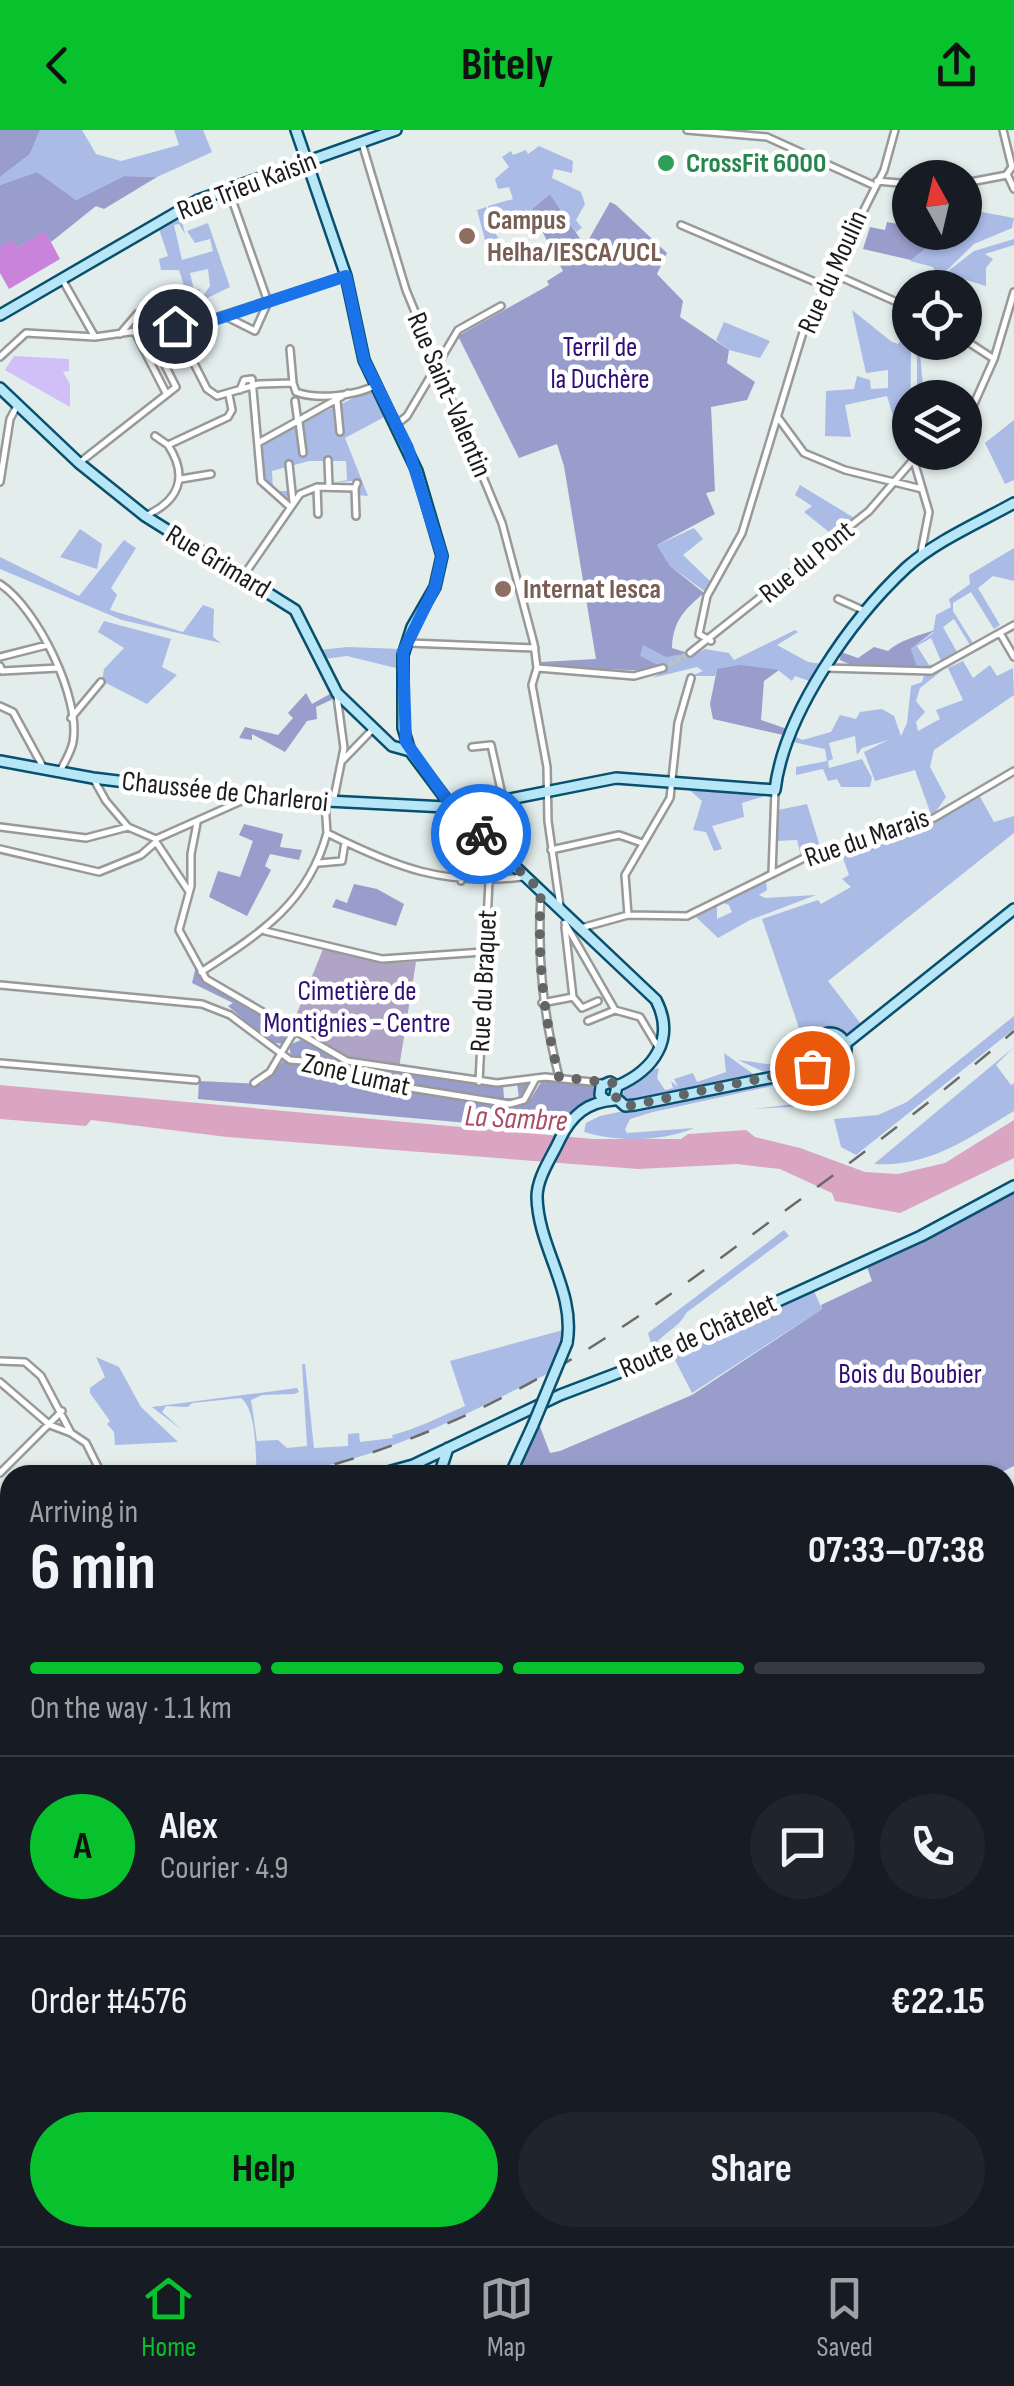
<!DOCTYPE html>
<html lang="en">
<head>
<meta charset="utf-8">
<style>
	:root { --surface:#171b24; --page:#20242c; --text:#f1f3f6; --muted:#9ea1a6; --line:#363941; --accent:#07c22d }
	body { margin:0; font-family:"Sofia Sans Condensed",sans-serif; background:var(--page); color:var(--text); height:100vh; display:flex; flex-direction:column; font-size:38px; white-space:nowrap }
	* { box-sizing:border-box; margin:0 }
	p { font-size:32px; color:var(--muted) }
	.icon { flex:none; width:55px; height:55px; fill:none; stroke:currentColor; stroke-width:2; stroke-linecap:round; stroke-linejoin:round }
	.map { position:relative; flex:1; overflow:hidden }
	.drawer { position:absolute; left:0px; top:1335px; width:1015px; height:782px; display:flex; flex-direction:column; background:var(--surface); border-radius:30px 30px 0 0; box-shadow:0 2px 8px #0004 }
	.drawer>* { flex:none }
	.needle { width:65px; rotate:352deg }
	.buttons { position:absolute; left:892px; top:30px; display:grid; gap:20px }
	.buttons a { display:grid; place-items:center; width:90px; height:90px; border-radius:50%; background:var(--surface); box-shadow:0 2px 8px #0004; font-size:50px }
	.pin { position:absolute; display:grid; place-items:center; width:85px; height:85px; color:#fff; margin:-42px; border:5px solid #fff; border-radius:50%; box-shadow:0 2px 10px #0007 }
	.courier { position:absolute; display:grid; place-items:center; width:100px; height:100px; margin:-50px; border:8px solid #1a73e8; border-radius:50%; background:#fff; color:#222; box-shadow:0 2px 12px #0007 }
	.head em { font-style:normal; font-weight:700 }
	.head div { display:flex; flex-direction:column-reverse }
	.head { display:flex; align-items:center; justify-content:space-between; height:170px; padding:0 30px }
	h1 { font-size:65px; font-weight:700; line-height:75px }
	.bar { display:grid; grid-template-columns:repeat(4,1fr); gap:15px 10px; align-content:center; height:120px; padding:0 30px }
	.bar i { height:12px; border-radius:8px; background:var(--line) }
	.bar .current { background:var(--accent) }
	.bar p { grid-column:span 4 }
	.line { display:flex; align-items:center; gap:25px; padding:0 30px; border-top:2px solid var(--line) }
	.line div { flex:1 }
	.round { display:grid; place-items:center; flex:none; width:105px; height:105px; border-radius:52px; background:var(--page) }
	.action { display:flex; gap:20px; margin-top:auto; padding:20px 30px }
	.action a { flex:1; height:115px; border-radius:60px; background:var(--accent); color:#111; font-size:40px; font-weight:700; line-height:115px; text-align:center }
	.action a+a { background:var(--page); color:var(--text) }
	header { display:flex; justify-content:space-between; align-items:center; height:130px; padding:0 30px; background:var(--accent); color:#111; font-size:45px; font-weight:700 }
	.dock { display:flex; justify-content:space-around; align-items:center; height:140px; border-top:2px solid var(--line); background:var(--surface); font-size:28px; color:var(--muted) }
	.dock a { display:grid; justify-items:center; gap:5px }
	.dock .current { color:var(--accent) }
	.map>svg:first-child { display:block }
	.grass { fill:#aabbe6 }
	.forest { fill:#989dcb }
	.cemetery { fill:#b0a4c6 }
	.park { fill:#d0c0f7 }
	.pitch { fill:#ca83da }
	.water { fill:#daa4c3 }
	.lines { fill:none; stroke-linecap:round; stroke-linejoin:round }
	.street-tunnel { stroke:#bac3c2; stroke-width:5; stroke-dasharray:5 2.5; stroke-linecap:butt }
	.highway-tunnel { stroke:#bac3c2; stroke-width:14; stroke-dasharray:14 7; stroke-linecap:butt }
	.street-casing { stroke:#999; stroke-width:10 }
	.secondary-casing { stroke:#094f6e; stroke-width:14 }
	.highway-casing { stroke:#41d12a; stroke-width:19 }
	.street { stroke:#fff; stroke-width:5 }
	.secondary { stroke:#b7e7f7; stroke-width:9 }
	.highway { stroke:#8ce38e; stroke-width:14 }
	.rail { stroke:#6a6a6a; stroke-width:2.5; stroke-dasharray:20 20; stroke-linecap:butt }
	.secondary-bridge-casing { stroke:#094f6e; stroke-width:14; stroke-linecap:butt }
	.secondary-bridge { stroke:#b7e7f7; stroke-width:9 }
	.done { stroke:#616565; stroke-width:10; stroke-dasharray:0 18 }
	.route { stroke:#1a73e8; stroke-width:12 }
	.leisure-dot { fill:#2e9e5b; stroke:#fff; stroke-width:4 }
	.education-dot { fill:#8d6e63; stroke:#fff; stroke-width:4 }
	.labels { text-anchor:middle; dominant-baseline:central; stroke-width:9; stroke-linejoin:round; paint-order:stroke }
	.leisure-label { font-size:28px; font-weight:bold; fill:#27864d; stroke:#fff; text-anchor:start }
	.street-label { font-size:28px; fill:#1c1c1c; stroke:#fff }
	.education-label { font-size:28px; font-weight:bold; fill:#785e54; stroke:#fff; text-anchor:start }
	.park-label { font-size:28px; fill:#2d0f76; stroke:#fff }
	.water-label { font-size:30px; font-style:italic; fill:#a84d68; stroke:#fff }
</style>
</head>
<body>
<header><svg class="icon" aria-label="back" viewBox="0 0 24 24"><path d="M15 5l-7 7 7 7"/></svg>Bitely<svg class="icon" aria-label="share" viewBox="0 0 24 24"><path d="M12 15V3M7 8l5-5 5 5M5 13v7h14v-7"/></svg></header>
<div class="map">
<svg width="1014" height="2116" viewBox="0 0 1014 2116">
	<rect width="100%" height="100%" fill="#e2edec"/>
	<path class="grass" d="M40,0H82L96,24L121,31L179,15L174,0H203L212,22L157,47L124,46L76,70L37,42L0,55V47L30,24Z
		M539,16L573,31L572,43L554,39L552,48L581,62L585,74L576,90L582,98L576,102L550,64L531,80L496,95L492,88L487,91L511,127L505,123L492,127L491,132L477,80L486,77L490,87L488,76L513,69L509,57L498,59L495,49L509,37L502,27L511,21L513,25L526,20L528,24Z
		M965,79L1014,88L1012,98L974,114L939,148L974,121L1014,109V115L985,124L993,129L986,138V156L953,146L945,157H933L937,147L933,137L910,131L935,112L928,103L965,102Z
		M180,83L185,104L179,94L174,95L182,130L213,121L210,109L195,113L187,101L208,93L230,157L199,172L210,156L208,139L190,143L194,160L201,159L188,174L191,191L181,192L177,176L168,177L161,164L182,169L185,159L179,140H161L159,129L168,126L158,96Z
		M852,180L892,212L898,214L905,204L910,212L919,213L924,267H917V220L911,219L910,322L917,323L912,332L905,325L887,266L845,275L851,307L825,306L826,261L854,259L857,246L870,250L871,259L888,258V240L866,243Z
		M724,192L770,211L760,228L729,220L716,210Z
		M375,258L388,285L345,308L368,366L357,365L360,350L332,353L347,350L346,331H309L272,341L273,361H289L286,372L267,357L260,318L279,303Z
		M1014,290V350L1005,354L985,313Z
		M800,355L856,389L834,406L804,382L812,376L795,365Z
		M694,398L703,409L683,425L712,453L707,463L670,436L657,415Z
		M80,399L102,414L97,439L60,427Z
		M124,410L136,418L111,458L117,465L110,480L183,502L203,475L214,479L213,507L221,513L122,490L0,439V427L79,466Z
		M1014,418V451L993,446L978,458L1000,495L994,499L971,462L953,473V481L973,513L970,515L954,489L943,497L957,522L941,531L931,508L917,516L929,535L939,534L918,539L911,519L933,503L936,485L951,477L949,469L970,454L969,445Z
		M104,491L171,509L162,537L177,545L147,574L102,551L104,539L124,518L98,502Z
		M795,500L798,502L777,515L808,532L823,534L812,552L795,546L792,551L778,540L717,539L715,546H691L703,541L697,537L652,548L667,540L639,526L643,515L694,525L705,519L729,523L734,530Z
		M348,517L400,519L396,538L347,526L324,529L319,520Z
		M963,531L973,548L990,535L997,546L1013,538L1014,565L934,620L930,637L946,667L932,687L915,640L875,651L864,622L888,610L862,618L857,625L855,606L829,613L833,629L828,631L829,638L862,629L872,648L870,657H841L837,649L828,651L823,639L796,645V637L827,631L825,619L788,611L791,604L802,610L831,602L840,585L856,589L860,582L882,579L894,586L901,606L907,593L911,556L922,552L924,545L944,539L920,558L916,571L925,582L916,592L918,601L940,589L936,580L963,570L948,538Z
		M700,656L768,663V665L742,673L744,687L712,696L722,719L714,721L706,702L693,700L702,671L685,656Z
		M979,665L994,692L1014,686V703L828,851L861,894L858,901L846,905L820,902L813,909L808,938L766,943L738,930L767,934L810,930L762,789L818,770L821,774L851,757L842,749L849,745L842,725L820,731L818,727L844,718L847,723L895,707V702Z
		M807,674L821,720L801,726L797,710L776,711L778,680Z
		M766,751L767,760L759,765L765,768L816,765L750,790L718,808L694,785L717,774V789L732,782L729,775L721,772Z
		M1014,886V899L856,1025L841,1017L834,989L878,985L907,972Z
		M1014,917L996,935L1011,955L1014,953V981C969,1008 928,1038 874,1034Z
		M724,923L756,946L634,973L622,967L625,957L654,939L659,938L657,948L665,960L673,958L671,951L678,957L674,949L693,943L697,952L726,942Z
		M814,941L825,950L827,971L821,975L754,979L820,971L824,966L813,947L653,982L630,989L625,999L627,1003L694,998C661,1012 617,1012 584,1002L586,993L600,986Z
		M784,1100L789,1106L686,1183C679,1199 657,1205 653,1220L648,1203Z
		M813,1159L822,1179L692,1263L672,1224Z
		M564,1175C564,1198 566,1228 547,1244C456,1289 353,1345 249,1345L257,1343C255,1322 257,1281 241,1268L192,1273L188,1277L166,1276L162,1282L182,1300L152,1277L297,1258L299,1262L294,1264L262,1265L251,1270L257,1311L278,1310L287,1318L307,1316L302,1234H305L314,1318L348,1316V1304L359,1303L360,1312L393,1308L392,1305C417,1299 439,1287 465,1276L450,1231L563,1200Z
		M96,1227L119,1237L141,1277L178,1312L115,1315L114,1302L107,1294L110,1291L90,1263V1258L105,1247Z"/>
	<path class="forest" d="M0,0H40L30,24L0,47Z
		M37,42L76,70L124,46L157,47L104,79L96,76L51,112L45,102L18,117H0V55Z
		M550,64L585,116L610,72L616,75L667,123L657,144L683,171L680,187L729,220L727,233L755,252L747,270L711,277L715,361L706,363L715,384L657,415L670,436L704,463C684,480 673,491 672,518L688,523L666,527L643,515L640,526L658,535L649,541L542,536L541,532L596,529L564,336L557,314L519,328L458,206L549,155L547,151L563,141L531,80Z
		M887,92L910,96V102L928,103L936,111L911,130L863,119L870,97L885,100Z
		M935,500L911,519L918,539L856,537L840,530L841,522L858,528L874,517L888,521C898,511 919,505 935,500Z
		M740,535L779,540L764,551L761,590L787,599L783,605L713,589L710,574L717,539Z
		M306,563L312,574L330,564L333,569L316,577L317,589L307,591L285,622L252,604V610L239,608L245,597L278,605L293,588L288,583Z
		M244,694L283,704L280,717L302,720L299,730L270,724L265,736L271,740L247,786L209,767L218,741L240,747L253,711L239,705Z
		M354,754L377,759L404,774L396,796L332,777L336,769L347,773Z
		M196,836C212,868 261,878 287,902L283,914L270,912L228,876L233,873L192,853Z
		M301,910L360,939L503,955L504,968H519L517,953L530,954L519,970H502L369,946L340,934L291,926L289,915Z
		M284,930L324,934L364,952L511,976L531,968L543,949L591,954L597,964L573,980L558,1001L198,969L199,951L262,954Z
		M1014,1061V1336L996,1345H513L539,1294L550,1323L560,1321L692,1265L822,1179L821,1175L872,1151L867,1137L951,1097Z
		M1014,1794V1946L1005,1961V1795Z
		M1014,1991V2116H962L965,2108H1005V1999Z"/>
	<path class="cemetery" d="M323,819L382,833L416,832L399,938L344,926L291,898Z"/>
	<path class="park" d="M14,226L69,229V241L63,242L70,254V277L5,240Z
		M462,694L469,696L516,743L463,747L457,702Z
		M0,1444L10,1446V1558L0,1554Z"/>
	<path class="pitch" d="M45,101L60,129L9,159L0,143V117L12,110L18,117Z"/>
	<path class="water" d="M0,955L593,1009H681L688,1004L746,1000L755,1007L800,1018L865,1042L898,1044L945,1033L1014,990V1028L900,1083L835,1071L832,1063L780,1039L737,1034L638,1039L227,1007L91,990L86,996L0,989Z"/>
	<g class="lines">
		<path class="street-tunnel" d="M663,538L690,523"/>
		<path class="highway-tunnel" d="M424,2116L442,2108"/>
		<defs>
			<path id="street" d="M687,0L767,7L873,55
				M1003,0L1012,37L1007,44L1014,59
				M362,13L406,160L502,393L534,514L537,538L532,555L547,637L548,691L560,776
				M877,51L910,54
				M965,53L1007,45
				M229,61L268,172
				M681,95L827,157
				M834,144L910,178
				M62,149L95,207
				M225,186L255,201L268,172
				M175,196L207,259L217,266L259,254L293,253L290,219
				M135,202L166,263
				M120,204L137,184L160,196
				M965,210L994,229
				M0,227L26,203L95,207L206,191L344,146
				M293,253L296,262C317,270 356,266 376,255
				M240,260L244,250L252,249L261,351L289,376
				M295,271L298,293
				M337,271L340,302
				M779,289L804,323L845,340L922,359
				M299,292L303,323
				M397,294L407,286L458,200L501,176
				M965,294L994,229L1014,162
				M155,306L168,315
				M258,313L348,263
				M328,330L329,357
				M914,331L929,382L920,428
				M79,333L176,257L147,200
				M289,334L293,372
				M181,349L211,344
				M0,352L10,289L17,276
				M317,357L318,384
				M355,358L356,386
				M145,386C179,371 189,347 168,315L228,287L232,280L229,265
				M244,445L300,364L317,357L355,358L357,353
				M0,454C37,478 81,568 73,612C71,622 65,632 60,641
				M838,469L867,482
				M1000,503L1014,527
				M711,511L699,504L707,466L742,403L804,199L884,40L895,0
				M409,513L535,518
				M690,523L869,381L920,322
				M0,527L47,515
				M0,536L2,541L58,538
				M538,538L634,546L663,538
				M826,538L931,541L1014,495
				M0,576L13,582L43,637
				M71,588L101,552
				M472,617L491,615L503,669
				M343,630L373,599
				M93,648L106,671L128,697
				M325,672L327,703C397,738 444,756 523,747
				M333,673L344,618L337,566
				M452,680L461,751
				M197,693L191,724V756L179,800L206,849L347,931L497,953L545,947L601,953
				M0,697L86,708L128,697L156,709L248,668
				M156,712L188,760
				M0,719L99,742L141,725L156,712
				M551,720L619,705L642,713
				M319,733L342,731L345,712
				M772,744L806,727L934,688L1014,641
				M541,762C537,827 543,884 559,947
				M628,785L625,745L670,668L678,593L691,548
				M565,793L615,880L640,887L658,917
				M581,798L628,785L687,786L772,744L775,660
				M265,801L382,829L483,822
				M201,842C259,804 308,774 327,703
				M0,855L202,874L230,885L290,930L329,933L373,952L510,974L524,970L536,948
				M573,867L582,878L598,871
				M542,873L573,867L565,797
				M588,891L615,880
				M0,933L196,950
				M479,952L489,751
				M254,953L270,942L293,903
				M0,1231L25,1232L41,1246L71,1303L86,1313L100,1341L95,1345
				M0,1252L50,1295L71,1303
				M0,1343L62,1281
				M1005,1375L1014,1373
				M1005,1462L1014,1454
				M0,1556L10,1562
				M0,2108L48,2116
				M343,2108L344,2116
				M404,2108L405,2116
				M62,2116L72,2108
				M191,2116L192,2108
				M289,2116V2108
				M450,2116L460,2108"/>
			<path id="secondary" d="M296,0L346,146L364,230L417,341L442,426L435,457L412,497L403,525V598L410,621L452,677L656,870C676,909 654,940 617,956
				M0,185L198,70L396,0
				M0,258L79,333L145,386L295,480L337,563L392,616L410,621
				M0,631L93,648L249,667L465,678L616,648L775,660C784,584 851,489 907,437C936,411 980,392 1014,373
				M814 919a16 16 0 1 1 32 0a16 16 0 1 1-32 0Z
				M845,914L1014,779
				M616,968L625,976L635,975L808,940L819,931
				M606,971L600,965L601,956L610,952L617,956
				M567,1213C576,1161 538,1118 537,1067C537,1047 552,1027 560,1009C572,985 587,972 614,970L617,956
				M377,1345L413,1335L560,1265L631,1238L921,1106L1014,1056
				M439,1345L448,1318
				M510,1345L533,1295
				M0,1402L10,1400
				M0,1440L10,1442
				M1005,1978L1014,1965
				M0,2041L10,1995
				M758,2108L767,2116
				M913,2116L919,2108"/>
			<path id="highway" d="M1005,1768L1014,1766
				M1005,1783L1014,1781"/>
		</defs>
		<use href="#street" class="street-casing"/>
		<use href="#secondary" class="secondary-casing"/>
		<use href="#highway" class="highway-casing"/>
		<use href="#street" class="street"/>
		<use href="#secondary" class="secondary"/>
		<use href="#highway" class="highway"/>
		<path class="rail" d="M296,1345C490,1295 611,1210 768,1093C852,1032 935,970 1014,901
			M0,1372H10
			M0,1387L10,1388"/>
		<defs>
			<path id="secondary-bridge" d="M533,1295L567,1213"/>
		</defs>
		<use href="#secondary-bridge" class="secondary-bridge-casing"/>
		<use href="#secondary-bridge" class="secondary-bridge"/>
	</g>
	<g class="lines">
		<path class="done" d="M481,704L541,761C537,826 543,883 559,947L613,953L619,960L616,968L628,976L812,938"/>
		<path class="route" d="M175,196L214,190L346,146L364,230L408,318L442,426L435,457L403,522L406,612L452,677L481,704"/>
	</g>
	<circle class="leisure-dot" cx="666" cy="33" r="10"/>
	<g class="education-dot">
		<circle cx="467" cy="106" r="10"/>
		<circle cx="503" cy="459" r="10"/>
	</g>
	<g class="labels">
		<g class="leisure-label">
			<text x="686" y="33">CrossFit 6000</text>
		</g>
		<g class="street-label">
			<text transform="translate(247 56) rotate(-21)">Rue Trieu Kaisin</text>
			<text transform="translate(833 142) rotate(-66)">Rue du Moulin</text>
			<text transform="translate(449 265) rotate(67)">Rue Saint-Valentin</text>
			<text transform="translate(218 432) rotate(31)">Rue Grimard</text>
			<text transform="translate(807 432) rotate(-39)">Rue du Pont</text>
			<text transform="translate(225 662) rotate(6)">Chaussée de Charleroi</text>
			<text transform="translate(867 708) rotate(-19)">Rue du Marais</text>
			<text transform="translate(484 851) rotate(-87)">Rue du Braquet</text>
			<text transform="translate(356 945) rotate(13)">Zone Lumat</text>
			<text transform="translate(698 1206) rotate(-24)">Route de Châtelet</text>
		</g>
		<g class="education-label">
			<text x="487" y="90">Campus<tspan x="487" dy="32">Helha/IESCA/UCL</tspan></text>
			<text x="523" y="459">Internat Iesca</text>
		</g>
		<g class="park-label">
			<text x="600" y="217">Terril de<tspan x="600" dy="32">la Duchère</tspan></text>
			<text x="357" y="861">Cimetière de<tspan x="357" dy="32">Montignies - Centre</tspan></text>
			<text x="910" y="1244">Bois du Boubier</text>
		</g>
		<g class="water-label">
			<text transform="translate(516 989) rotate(3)">La Sambre</text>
		</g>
	</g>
</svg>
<div class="buttons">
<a><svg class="needle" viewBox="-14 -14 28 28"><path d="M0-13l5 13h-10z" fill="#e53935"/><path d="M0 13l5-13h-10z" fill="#9ea1a6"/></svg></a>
<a><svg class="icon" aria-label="locate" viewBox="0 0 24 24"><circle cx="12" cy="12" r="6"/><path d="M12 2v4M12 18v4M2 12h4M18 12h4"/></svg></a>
<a><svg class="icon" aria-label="layers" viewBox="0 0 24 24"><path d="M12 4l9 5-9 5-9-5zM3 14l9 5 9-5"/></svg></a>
</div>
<div class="pin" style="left:812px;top:938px;background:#ea580c"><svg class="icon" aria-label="bag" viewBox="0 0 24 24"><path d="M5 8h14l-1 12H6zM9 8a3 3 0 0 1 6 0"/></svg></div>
<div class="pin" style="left:175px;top:196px;background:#1f2937"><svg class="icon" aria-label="home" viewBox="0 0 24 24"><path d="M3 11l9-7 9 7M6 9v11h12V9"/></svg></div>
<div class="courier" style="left:481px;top:704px"><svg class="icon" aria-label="bike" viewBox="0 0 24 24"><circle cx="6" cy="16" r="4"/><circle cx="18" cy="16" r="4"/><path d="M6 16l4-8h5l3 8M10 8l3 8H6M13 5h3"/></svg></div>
<section class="drawer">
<div class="head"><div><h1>6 min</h1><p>Arriving in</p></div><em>07:33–07:38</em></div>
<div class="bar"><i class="current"></i><i class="current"></i><i class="current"></i><i></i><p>On the way · 1.1 km</p></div>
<div class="line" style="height:180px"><b class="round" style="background:var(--accent);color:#111">A</b><div><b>Alex</b><p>Courier · 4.9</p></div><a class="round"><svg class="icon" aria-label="chat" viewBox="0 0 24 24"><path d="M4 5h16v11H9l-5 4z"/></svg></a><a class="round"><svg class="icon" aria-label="phone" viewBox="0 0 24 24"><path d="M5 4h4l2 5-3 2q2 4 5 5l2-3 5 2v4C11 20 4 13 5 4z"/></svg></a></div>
<div class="line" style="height:130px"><div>Order #4576</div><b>€22.15</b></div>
<div class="action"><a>Help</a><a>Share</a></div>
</section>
</div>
<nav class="dock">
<a class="current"><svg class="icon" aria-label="home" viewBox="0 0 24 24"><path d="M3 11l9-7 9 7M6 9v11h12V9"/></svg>Home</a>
<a><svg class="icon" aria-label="map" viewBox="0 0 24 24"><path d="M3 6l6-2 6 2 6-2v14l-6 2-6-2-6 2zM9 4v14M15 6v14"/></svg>Map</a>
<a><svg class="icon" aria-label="saved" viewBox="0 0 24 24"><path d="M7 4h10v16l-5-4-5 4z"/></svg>Saved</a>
</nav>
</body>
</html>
